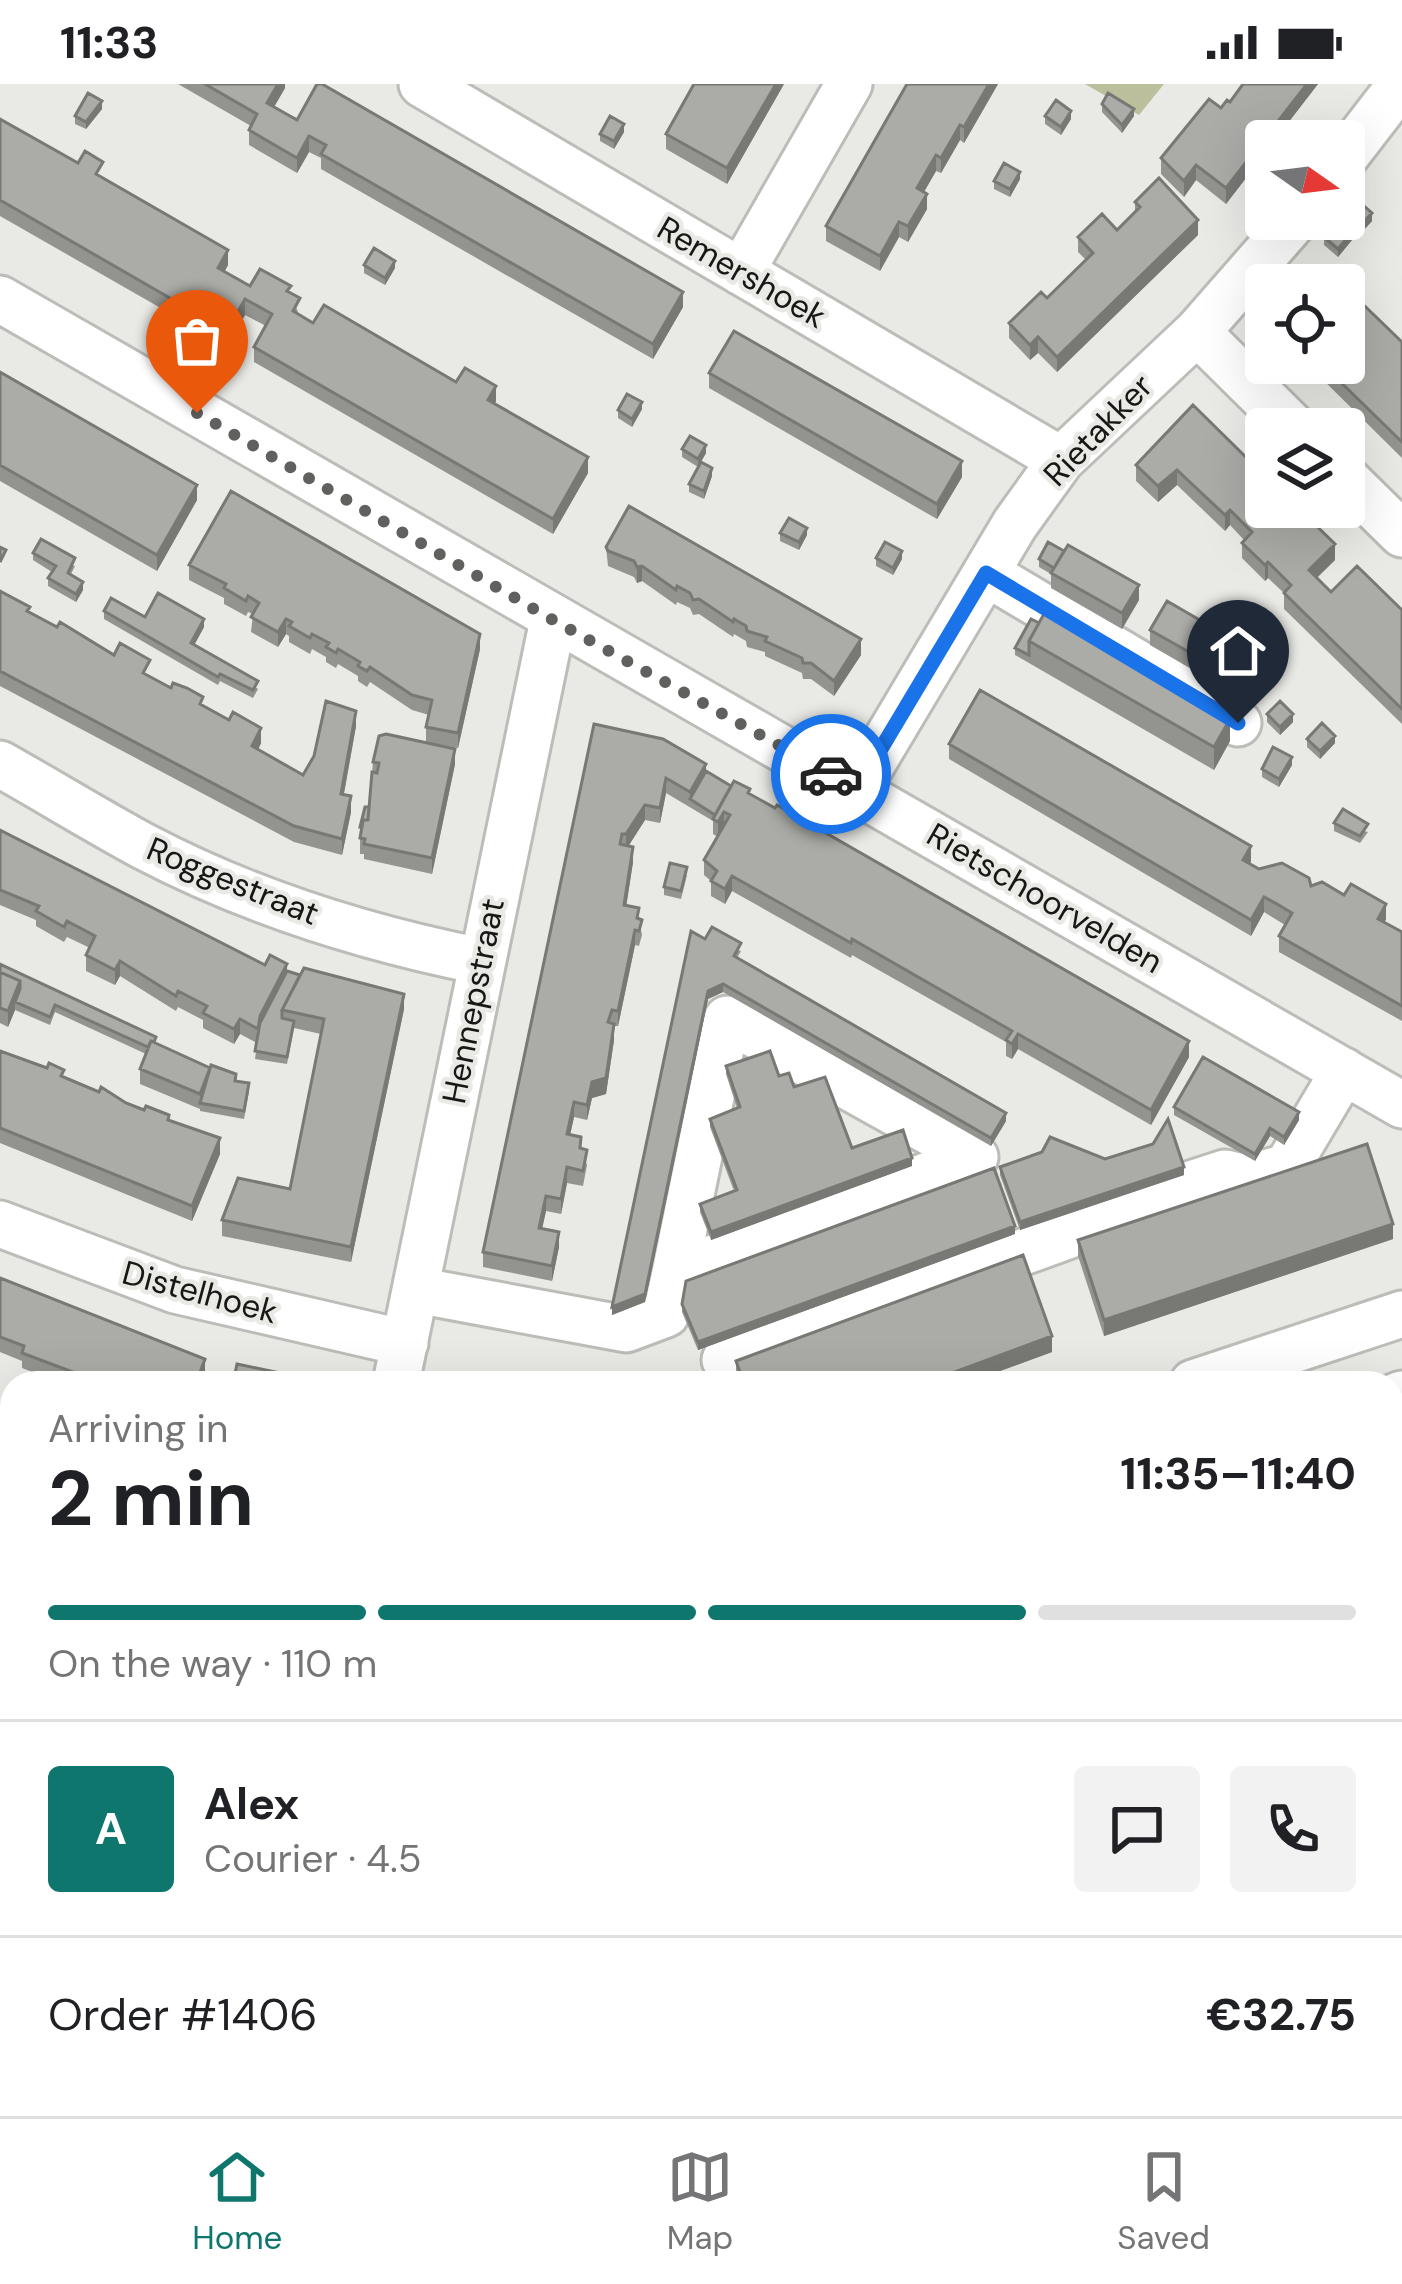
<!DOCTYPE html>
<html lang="en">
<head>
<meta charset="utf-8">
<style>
	:root { --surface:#fff; --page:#f2f2f2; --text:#202124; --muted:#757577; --line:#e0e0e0; --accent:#0f766e }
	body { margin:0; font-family:"DM Sans",sans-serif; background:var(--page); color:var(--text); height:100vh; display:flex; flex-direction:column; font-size:45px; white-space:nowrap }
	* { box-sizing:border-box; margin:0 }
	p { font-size:39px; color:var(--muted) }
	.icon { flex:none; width:66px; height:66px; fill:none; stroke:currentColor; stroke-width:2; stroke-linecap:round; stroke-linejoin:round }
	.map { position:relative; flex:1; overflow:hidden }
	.panel { position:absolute; left:0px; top:1287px; width:1404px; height:747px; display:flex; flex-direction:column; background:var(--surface); border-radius:36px 36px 0 0; box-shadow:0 12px 48px #0002 }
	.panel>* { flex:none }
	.needle { width:78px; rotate:104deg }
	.buttons { position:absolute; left:1245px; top:36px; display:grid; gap:24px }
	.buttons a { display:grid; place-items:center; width:120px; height:120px; border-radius:12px; background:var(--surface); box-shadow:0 12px 48px #0002; font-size:60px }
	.pin { position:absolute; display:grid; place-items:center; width:102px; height:102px; color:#fff; margin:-123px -51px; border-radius:50% 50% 50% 0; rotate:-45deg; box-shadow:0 0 12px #0007 }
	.pin .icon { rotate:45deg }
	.courier { position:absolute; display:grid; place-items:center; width:120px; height:120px; margin:-60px; border:9px solid #1a73e8; border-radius:50%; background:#fff; color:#222; box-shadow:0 3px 15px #0007 }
	.headline em { font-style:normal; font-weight:700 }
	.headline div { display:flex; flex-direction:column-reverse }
	.headline { display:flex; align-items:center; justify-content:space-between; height:204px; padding:0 48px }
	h1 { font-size:78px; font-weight:700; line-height:90px }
	.bar { display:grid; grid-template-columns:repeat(4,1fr); gap:18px 12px; align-content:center; height:144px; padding:0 48px }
	.bar i { height:15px; border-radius:9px; background:var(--line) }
	.bar .active { background:var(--accent) }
	.bar p { grid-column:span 4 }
	.line { display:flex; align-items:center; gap:30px; padding:0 48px; border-top:3px solid var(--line) }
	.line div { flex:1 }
	.round { display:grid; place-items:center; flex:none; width:126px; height:126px; border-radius:12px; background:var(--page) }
	.status { display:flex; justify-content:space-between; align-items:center; height:84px; padding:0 60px; background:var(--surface); direction:ltr }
	.status svg { height:33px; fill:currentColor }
	.menu { display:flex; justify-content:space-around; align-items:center; height:168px; border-top:3px solid var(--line); background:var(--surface); font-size:33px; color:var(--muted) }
	.menu a { display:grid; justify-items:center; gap:6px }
	.menu .active { color:var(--accent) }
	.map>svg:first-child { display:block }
	.green { fill:#bcbf9b }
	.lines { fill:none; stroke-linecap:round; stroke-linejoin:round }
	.minor-casing { stroke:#bcbdb9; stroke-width:51 }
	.minor { stroke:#fff; stroke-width:45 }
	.wall { fill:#939390 }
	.shaded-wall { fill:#787875 }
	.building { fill:#ababa7; stroke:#787875; stroke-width:3 }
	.done { stroke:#60605e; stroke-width:12; stroke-dasharray:0 21.6 }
	.route { stroke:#1a73e8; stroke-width:15 }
	.labels { text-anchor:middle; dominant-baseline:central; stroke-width:9; stroke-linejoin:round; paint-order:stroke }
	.street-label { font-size:33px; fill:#171715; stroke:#e9e9e5 }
</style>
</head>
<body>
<div class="status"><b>11:33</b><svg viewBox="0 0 49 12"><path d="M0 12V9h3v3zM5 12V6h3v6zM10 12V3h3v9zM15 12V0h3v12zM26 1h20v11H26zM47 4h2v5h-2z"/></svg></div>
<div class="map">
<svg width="1402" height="2032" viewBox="0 0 1402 2032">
	<rect width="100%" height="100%" fill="#e9e9e5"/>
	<path class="green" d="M1085,0H1164L1139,31Z"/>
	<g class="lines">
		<defs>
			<path id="minor" d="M422,0L1061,376
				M1344,74L1401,0
				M741,188L849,0
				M0,215C466,486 936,750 1402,1021
				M1197,248L1295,345
				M1344,393L1402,450
				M986,489L1238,639
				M0,680C48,707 95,736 143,762C248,817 365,854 480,877
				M857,705L1015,440L1061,376L1197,248L1296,135
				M0,1140L175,1206L405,1259
				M416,1206L626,1245L666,1230L675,1189L727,935L975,1073L675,1189
				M725,1276L1161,1118L1173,1106L1225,1089L1247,1094L1287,1083L1344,987
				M396,1299L553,536
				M1193,1299L1402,1230
				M1392,1314L1402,1310
				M0,1568L12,1572
				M0,1656L12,1659
				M1392,1917H1402
				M150,2032L152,2022
				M233,2032L235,2022"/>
		</defs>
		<use href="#minor" class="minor-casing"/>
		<use href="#minor" class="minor"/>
	</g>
	<path class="wall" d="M178,0H285V4L274,23L683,223L653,275L321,85V74L309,68L297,89L249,61V46L251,42Z
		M784,0L727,100L666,65V50Z
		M998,0L964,59L960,56L941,89L936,87L924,108L927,125L908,158L899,153L880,187L826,157V142Z
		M1243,0H1318L1274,57H1266V68L1226,120L1196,96L1184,113L1161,90V74L1230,18Z
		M1102,20L1134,32L1122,49L1102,28Z
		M102,25L86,45L75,40V32Z
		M1045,32L1071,35L1061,51L1045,40Z
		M0,35L103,94L228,181L224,188L250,202L291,209L299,231L313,239L456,298L496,317L495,320L588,389L553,450L254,278V263L266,242L245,231L227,262L0,132Z
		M624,48L614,65L600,57V50Z
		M1020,95L1010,113L994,105V97Z
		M1135,118L1198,151L1057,288L1038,269L1030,276L1009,254V239L1047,214L1086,176L1078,168V153L1117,146L1135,128Z
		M1344,126L1372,137L1361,149L1344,134Z
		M1324,153L1352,156L1338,173L1324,161Z
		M364,181L395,184L385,201L364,189Z
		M1402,258V374L1306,279H1344Z
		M0,288L197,416L157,487L0,397Z
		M709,289L962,393L937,435L709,304Z
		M1193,321L1335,476L1317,494L1331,508L1402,526V640L1284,525V509L1268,494L1265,497L1242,474V459L1244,456L1230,441L1225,447L1177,401L1158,418L1136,397V381Z
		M642,325L632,343L618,334V326Z
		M682,365L706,369L698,383L682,373Z
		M712,392L704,415L689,408V400Z
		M780,449L807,451L799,466L780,457Z
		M606,463L861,571L834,612L811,595H803L802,589L765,572V568L747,563L746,557L734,550L733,553L699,530L693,531L690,524L677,518L676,521L642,497L637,499L634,493L608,482Z
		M1064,467L1139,516L1122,545L1051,504V490L1039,483V475Z
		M33,469L75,482L71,490L83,506L76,518L48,502V494L52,488L33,476Z
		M876,474L902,475L893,491L876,482Z
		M189,481L480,565L458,664L426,658V643L429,631L412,626L370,598L367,603L358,597V592L338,580L336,584L326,578V573L312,565L310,570L289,558V552L286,550L278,563L251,548L253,530L248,528L246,532L224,520V514L189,496Z
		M0,507L30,529L114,571L203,622L261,659L258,666L303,691L356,642L344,710L351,728L342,771L294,758L0,602Z
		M104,527L204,543L194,561L258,605L253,614L220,597L218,601L104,535Z
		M1031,535L1230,657L1214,686L1015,571V564Z
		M1150,546L1249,565L1267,591L1251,619L1150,561Z
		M1267,630L1293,638L1280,651L1267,638Z
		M594,640L706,687L731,702L750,710L1189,973L1151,1041L1018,965L1012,975L1006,972V958L852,871L851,874L732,807L725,820L711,812V797L704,791V776L718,753L713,750V737L666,709L660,739L645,736L628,762L633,778L626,822L639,835L642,851L639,862L635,861L618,942H614V956L606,1010L592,1014L587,1036L574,1033L570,1051L581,1065L587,1081L583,1102L567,1099L561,1130L546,1127L542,1144L559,1163L552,1197L483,1183V1168Z
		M1307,655L1335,659L1320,675L1307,663Z
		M949,660L1251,777L1250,780L1259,785L1311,802L1386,835L1385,838L1402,848V937L1279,868V852L1285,841L1264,828L1251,852L949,675Z
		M373,678L455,680L432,790L364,775V770H360V743L369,723Z
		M1292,681L1279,703L1262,693V685Z
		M1334,739L1368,748L1360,759L1334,747Z
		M0,746L265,881L404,925L351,1178L222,1152V1136L290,1105L321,950L294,944L287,980L255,975L257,959L240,950L234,960L203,944V936L178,923L176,927L120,892L115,901L86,887V871L90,864L67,853L64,858L36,842V836L0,821Z
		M687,791L681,815L664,811V803Z
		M705,855L741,867L737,874L1006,1037L991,1062L723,908L708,915L645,1218L612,1231Z
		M0,880L156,960L235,997L249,1007L244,1035L200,1027V1025L140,1000V985L146,970L55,928L50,941L15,926L8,943L0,939Z
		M0,967L169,1036L220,1070L192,1137L0,1059Z
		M726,982L779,992L794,1003L852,1064L912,1082L711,1156L700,1128V1120L734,1107L710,1043V1035L737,1024L726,990Z
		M1174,1023L1299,1036L1284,1061L1270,1052L1255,1077L1174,1031Z
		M1105,1075L1184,1091L1020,1146L1000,1091V1083Z
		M1015,1150L698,1266L682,1228V1220Z
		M1393,1155L1104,1252L1078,1172V1156Z
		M0,1194L205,1290L201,1299H61L22,1284V1277L0,1268Z
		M1052,1268L967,1299H738L736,1292V1277Z
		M0,1330L12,1334V1487L0,1483Z
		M1402,1686V1723L1392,1724V1687Z
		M1402,1752V1849L1392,1850V1753Z
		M12,1892V2022H77L75,2032H0L11,1925H8V1909Z
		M1392,1966H1402V2032H1282V2022H1392Z
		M810,2022H830L829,2027Z
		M842,2022H863L862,2027Z
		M906,2022H1248L1247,2032H931L906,2030Z"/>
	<path class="shaded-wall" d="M278,0H285V4L267,35V19Z
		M776,0H784L727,100V84Z
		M989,0H998L964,59V43Z
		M1307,0H1318L1274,57H1266V68L1226,120V104Z
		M102,17V25L86,45V38Z
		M1134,25V32L1122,49V41Z
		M1071,27V35L1061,51V43Z
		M624,40V48L614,65V57Z
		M960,41V56L941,89V74Z
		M309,52V68L297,89V74Z
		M936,71V87L917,120V104Z
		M1196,81V96L1184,113V97Z
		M1020,88V95L1010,113V105Z
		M927,110V125L908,158V142Z
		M1372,129V137L1361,149V141Z
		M1198,136V151L1057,288V273Z
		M899,138V153L880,187V172Z
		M1352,148V156L1338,173V165Z
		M228,166V181L218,200V184Z
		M395,177V184L385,201V194Z
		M683,208V223L653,275V260Z
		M245,215V231L227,262V247Z
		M1038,253V269L1030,276V261Z
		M496,302V317L488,331V316Z
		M642,318V325L632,343V335Z
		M706,361V369L698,383V375Z
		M588,373V389L553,450V435Z
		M962,377V393L937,435V420Z
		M712,384V392L704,415V407Z
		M1177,386V401L1158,418V402Z
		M197,401V416L157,487V471Z
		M1230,426V441L1225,447V431Z
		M807,444V451L799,466V458Z
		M1335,460V476L1309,501V486Z
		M902,467V475L893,491V484Z
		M1268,478V494L1265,497V481Z
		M642,482V497L637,499V483Z
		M83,498V506L76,518V510Z
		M1139,501V516L1122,545V529Z
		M204,535V543L191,567V559Z
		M286,535V550L278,563V548Z
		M480,550V565L458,664V649Z
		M861,555V571L834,612V597Z
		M1267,575V591L1251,619V603Z
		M356,627V642L341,725V710Z
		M1293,630V638L1280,651V643Z
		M1230,635V657L1214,686V663Z
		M261,644V659L252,678V662Z
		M1335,652V659L1320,675V667Z
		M455,665V680L432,790V774Z
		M1292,673V681L1279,703V695Z
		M706,680V695L690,715V708Z
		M666,694V709L660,739V724Z
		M351,712V728L342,771V755Z
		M645,721V736L626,766V750Z
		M724,729V744L718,753V732Z
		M1251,762V777L1243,791V776Z
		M633,763V778L624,837V821Z
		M732,792V807L725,820V805Z
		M1264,813V828L1251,852V836Z
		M1386,820V835L1378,850V835Z
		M635,846V861L618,942V927Z
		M120,877V892L115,901V886Z
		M287,880V895L260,947V932Z
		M20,897V913L15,918V926L8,943V927Z
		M723,900V908L708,915L645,1218L612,1231V1223L708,907Z
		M404,910V925L351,1178V1163Z
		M240,935V950L234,960V945Z
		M614,940V956L606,1010L592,1014L587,1036V1021L592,998Z
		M1018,950V965L1012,975V960Z
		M1189,957V973L1151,1041V1026Z
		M574,1018V1033L567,1065V1050Z
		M1299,1028V1036L1284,1061V1053Z
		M1006,1029V1037L991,1062V1054Z
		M1270,1044V1052L1255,1077V1070Z
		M220,1054V1070L192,1137V1122Z
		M912,1074V1082L711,1156V1148Z
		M567,1083V1099L561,1130V1115Z
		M1184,1083V1091L1020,1146V1138Z
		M546,1112V1127L539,1159V1144Z
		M1393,1140V1155L1104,1252V1236Z
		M1015,1142V1150L698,1266V1258Z
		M559,1148V1163L552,1197V1182Z
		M1052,1252V1268L967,1299H925Z
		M205,1275V1290L201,1299H196Z
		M1402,1491V1506L1392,1509V1493Z
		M1402,1580V1588L1392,1591V1583Z
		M1402,1644V1652L1392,1654V1646Z"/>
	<path class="building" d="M205,0H278L267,19L297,36L317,0H322L683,208L653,260L321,70L326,61L309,52L297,74L249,46L257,30Z
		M694,0H776L727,84L666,50Z
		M907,0H989L964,43L960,41L941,74L936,71L917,104L927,110L908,142L899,138L880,172L826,142Z
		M1243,0H1307L1226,104L1196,81L1184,97L1161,74L1209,15L1221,24L1227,16L1230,18Z
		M88,9L102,17L86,38L75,32Z
		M1108,9L1134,25L1122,41L1102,20Z
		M1056,16L1071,27L1061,43L1045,32Z
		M610,32L624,40L614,57L600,50Z
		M0,35L78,79L85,67L103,78L96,90L228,166L218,184L250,202L260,185L291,202L287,207L300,214L293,227L313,239L324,221L456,298L465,284L496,302L488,316L588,373L553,435L254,263L272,230L245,215L227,247L0,116Z
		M1004,79L1020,88L1010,105L994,97Z
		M1159,94L1198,136L1057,273L1038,253L1030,261L1009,239L1041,208L1047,214L1093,169L1078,153L1102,130L1117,146L1140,123L1135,118Z
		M1355,114L1372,129L1361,141L1344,126Z
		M1339,136L1352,148L1338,165L1324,153Z
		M374,164L395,177L385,194L364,181Z
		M1331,189L1343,201H1318Z
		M1344,202L1402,258V358L1321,279H1344Z
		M734,247L962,377L937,420L709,289Z
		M0,288L197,401L157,471L0,381Z
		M627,310L642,318L632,335L618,326Z
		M1193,321L1266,393V423H1297L1335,460L1309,486L1331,508L1357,482L1402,526V625L1284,509L1291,501L1268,478L1265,481L1242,459L1252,448L1230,426L1225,431L1177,386L1158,402L1136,381Z
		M690,352L706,361L698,375L682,365Z
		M701,378L712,384L704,407L689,400Z
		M231,407L480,550L458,649L426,643L432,616L412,611L370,583L367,587L358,582L360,578L338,565L336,569L326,563L329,559L312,550L310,554L289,542L292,538L286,535L278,548L251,533L259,519L248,512L246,517L224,504L226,500L189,481Z
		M629,422L861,555L834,597L811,579H803L802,574L765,557L767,553L747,547L746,542L734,535L733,538L699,515L693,516L690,509L677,502L676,506L642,482L637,483L634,477L608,467L606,463Z
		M789,434L807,444L799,458L780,449Z
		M41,455L75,474L68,489L83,498L76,510L48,494L56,482L33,469Z
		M885,458L902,467L893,484L876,474Z
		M1048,458L1064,467L1054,484L1039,475Z
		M1068,461L1139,501L1122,529L1051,489Z
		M0,463L6,466L0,478Z
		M0,507L30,523L27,527L57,543L60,538L114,571L120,559L150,576L143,589L171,604L173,599L187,604L203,613L200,620L229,636L233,628L261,644L252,662L303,691L314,672L326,617L356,627L341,710L351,712L342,755L294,742L0,587Z
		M158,509L204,535L191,559L258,597L253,606L220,590L218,593L104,527L111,514L145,533Z
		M1167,517L1267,575L1251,603L1150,546Z
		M1045,528L1230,635L1214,663L1029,557Z
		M1031,535L1039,539L1029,557V571L1015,564Z
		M1235,548L1250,556L1246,563L1232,555Z
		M980,606L1251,762L1243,776L1259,785L1282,779L1309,794L1311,802L1322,798L1344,811L1351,800L1386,820L1378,835L1402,848V922L1279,852L1292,829L1277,820L1264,813L1251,836L949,660Z
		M1280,617L1293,630L1280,643L1267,630Z
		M1322,639L1335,652L1320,667L1307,655Z
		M594,640L663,655L706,680L690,708L666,694L660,724L645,721L626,750H622L620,760L633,763L624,821L639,824L637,834L642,836L639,847L635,846L618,927L612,926L608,938L614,940L606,994L592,998L587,1021L574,1018L567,1050L581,1053L580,1064L587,1066L583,1087L567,1083L561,1115L546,1112L539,1144L559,1148L552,1182L483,1168Z
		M386,650L455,665L432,774L364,760L365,755L360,754L363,736H368L372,688L377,689L379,679L373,678L379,652Z
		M1273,663L1292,673L1279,695L1262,685Z
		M706,687L731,702L715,731L690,715Z
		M734,697L750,705L748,709L775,724L777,721L1189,957L1151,1026L1018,950L1012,960L1006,956L1012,947L852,855L851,859L732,792L725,805L711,797L717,787L704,776L730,731L724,728L718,738L713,735Z
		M365,723H369L368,736H363L362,743H360Z
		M1343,725L1368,740L1360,752L1334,739Z
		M0,746L265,881L270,871L287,880L260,932L258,945L240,935L234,945L203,929L207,922L178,907L176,912L120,877L115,886L86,871L95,852L67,837L64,843L36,827L39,822L0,806Z
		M670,779L687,783L681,807L664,803Z
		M712,843L741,859L734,872L1006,1029L991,1054L723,900L708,907L645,1210L612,1223L691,847L705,855Z
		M0,880L156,953L154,958L151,957L148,963L55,921L50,933L15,918L20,905V897L0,888Z
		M304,884L404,910L351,1163L222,1136L238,1094L290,1105L324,935L282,926Z
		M287,887L300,891L282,926V934L294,937L287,973L255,967L260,939Z
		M0,888L20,897L8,927L0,924Z
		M151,957L210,984L200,1010L140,985Z
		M0,967L47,984L49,979L64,986L61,992L99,1008L101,1003L126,1019L144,1026L146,1022L169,1031L168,1036L220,1054L192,1122L0,1044Z
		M770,967L779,992L789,989L794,1003L825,993L852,1064L903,1046L912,1074L711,1148L700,1120L737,1106L710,1035L740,1023L726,982Z
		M1203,973L1299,1028L1284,1053L1270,1044L1255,1070L1174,1023Z
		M211,981L236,990L235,997L249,999L244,1027L200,1019Z
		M1168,1035L1184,1083L1020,1138L1000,1083L1042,1068L1050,1053L1105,1075L1153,1060Z
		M1367,1060L1393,1140L1104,1236L1078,1156Z
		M994,1084L1015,1142L698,1258L682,1220L686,1197Z
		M1023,1171L1052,1252L925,1299H744L736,1277Z
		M0,1194L205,1275L196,1299H102L22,1269L24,1262L0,1253Z
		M237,1280L328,1299H233Z
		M0,1330L12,1334V1472L0,1468Z
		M1402,1403V1491L1392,1493V1406Z
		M1402,1551V1580L1392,1583V1553Z
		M1402,1616V1644L1392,1646V1618Z
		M1402,1686V1715L1392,1716V1687Z
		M1402,1752V1834L1392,1835V1753Z
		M12,1922V2022H74L72,2032H0V1980Z
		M1392,1966H1402V2018H1392Z
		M317,2022H410L406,2032H314Z
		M458,2022H576L615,2032H479L457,2027Z
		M946,2022H973L972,2025L946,2023Z
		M1004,2022H1176L1175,2032H1103Z
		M1208,2022H1246V2032H1208Z
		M1283,2022H1382L1383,2032H1283Z"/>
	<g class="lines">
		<path class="done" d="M197,329L553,536L831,690"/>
		<path class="route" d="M831,690L857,705L986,489L1238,639"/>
	</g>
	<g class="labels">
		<g class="street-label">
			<text transform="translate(742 188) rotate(30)">Remershoek</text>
			<text transform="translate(1098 346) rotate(-46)">Rietakker</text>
			<text transform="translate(233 797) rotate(22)">Roggestraat</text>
			<text transform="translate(1045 814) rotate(30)">Rietschoorvelden</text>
			<text transform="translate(473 917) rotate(-79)">Hennepstraat</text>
			<text transform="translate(200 1208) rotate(15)">Distelhoek</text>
		</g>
	</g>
</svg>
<div class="buttons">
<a><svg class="needle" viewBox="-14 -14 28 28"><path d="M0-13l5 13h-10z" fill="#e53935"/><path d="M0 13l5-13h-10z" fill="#757577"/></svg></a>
<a><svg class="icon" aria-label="locate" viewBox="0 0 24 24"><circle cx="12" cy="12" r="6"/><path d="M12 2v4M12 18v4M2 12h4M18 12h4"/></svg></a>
<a><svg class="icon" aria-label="layers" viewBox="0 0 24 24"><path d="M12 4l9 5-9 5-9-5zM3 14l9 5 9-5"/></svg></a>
</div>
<div class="pin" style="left:197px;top:329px;background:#ea580c"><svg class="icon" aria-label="bag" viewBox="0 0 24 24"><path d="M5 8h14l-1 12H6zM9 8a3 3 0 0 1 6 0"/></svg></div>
<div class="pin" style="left:1238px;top:639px;background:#1f2937"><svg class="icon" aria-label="home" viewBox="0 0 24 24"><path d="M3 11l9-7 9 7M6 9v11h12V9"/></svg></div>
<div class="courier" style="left:831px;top:690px"><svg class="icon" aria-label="car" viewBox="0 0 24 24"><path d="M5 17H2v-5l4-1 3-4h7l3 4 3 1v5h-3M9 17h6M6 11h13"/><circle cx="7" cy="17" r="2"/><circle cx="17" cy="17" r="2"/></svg></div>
<section class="panel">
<div class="headline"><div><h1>2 min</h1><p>Arriving in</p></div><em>11:35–11:40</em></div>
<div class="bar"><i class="active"></i><i class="active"></i><i class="active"></i><i></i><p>On the way · 110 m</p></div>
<div class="line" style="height:216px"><b class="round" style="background:var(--accent);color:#fff">A</b><div><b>Alex</b><p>Courier · 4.5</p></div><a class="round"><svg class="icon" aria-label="chat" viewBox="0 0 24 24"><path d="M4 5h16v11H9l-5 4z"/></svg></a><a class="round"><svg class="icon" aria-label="phone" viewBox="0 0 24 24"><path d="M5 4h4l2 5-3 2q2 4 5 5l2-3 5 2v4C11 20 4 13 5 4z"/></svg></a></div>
<div class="line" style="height:156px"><div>Order #1406</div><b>€32.75</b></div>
</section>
</div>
<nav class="menu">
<a class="active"><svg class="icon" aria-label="home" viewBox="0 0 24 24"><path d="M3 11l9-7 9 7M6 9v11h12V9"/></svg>Home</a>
<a><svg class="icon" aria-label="map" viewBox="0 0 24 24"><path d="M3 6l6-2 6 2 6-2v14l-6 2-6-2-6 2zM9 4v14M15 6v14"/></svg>Map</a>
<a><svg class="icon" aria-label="saved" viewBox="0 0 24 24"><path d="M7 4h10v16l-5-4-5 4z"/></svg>Saved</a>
</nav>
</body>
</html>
